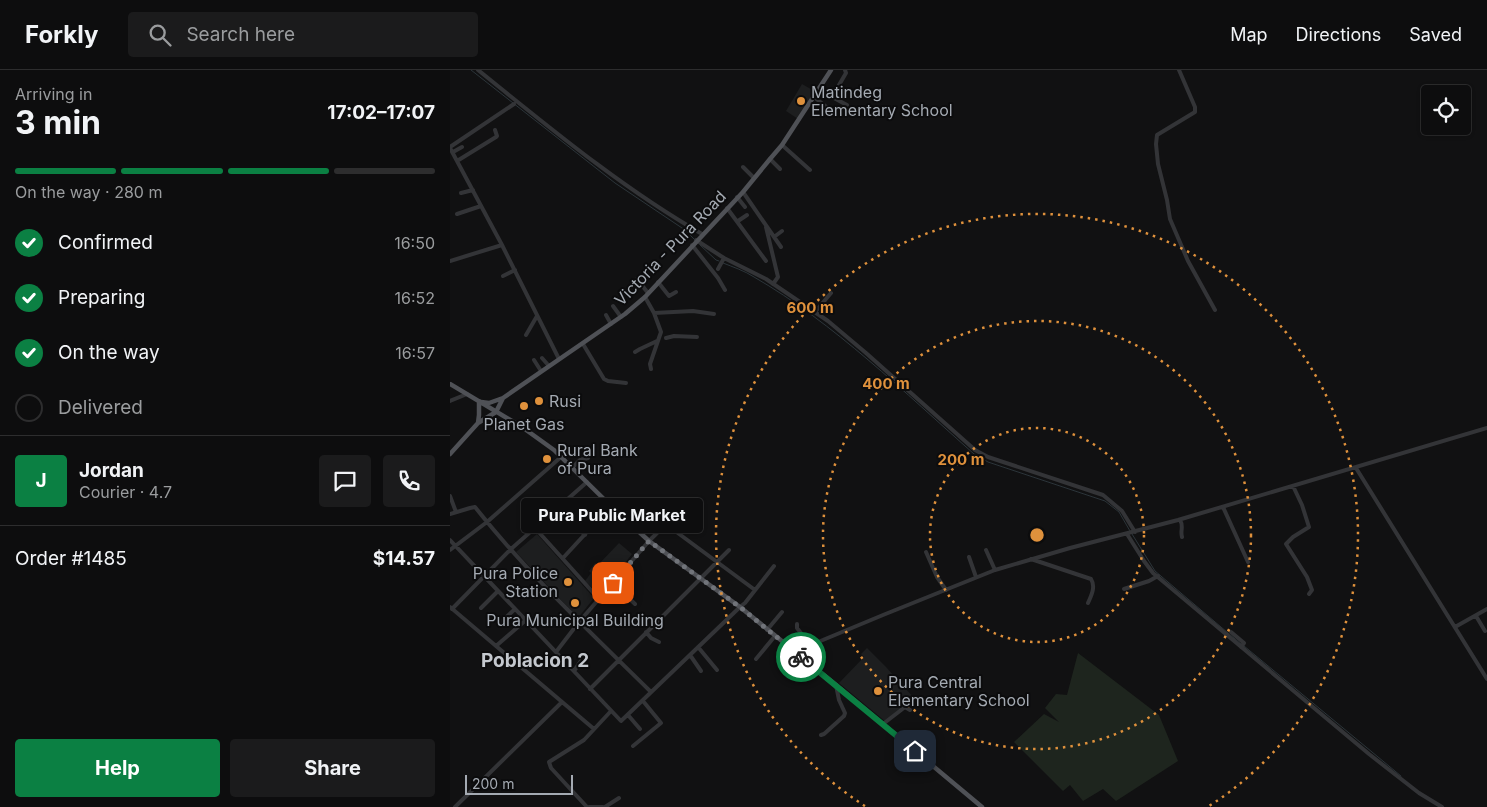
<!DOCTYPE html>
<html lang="en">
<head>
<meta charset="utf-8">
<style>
	:root { --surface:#0d0d0e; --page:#1b1b1c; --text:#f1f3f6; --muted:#9a9c9e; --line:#2d2d2e; --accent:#0b8043 }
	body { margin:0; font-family:Inter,sans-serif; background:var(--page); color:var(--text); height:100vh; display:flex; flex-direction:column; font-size:19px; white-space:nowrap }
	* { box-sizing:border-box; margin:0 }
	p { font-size:16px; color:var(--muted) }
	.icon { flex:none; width:28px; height:28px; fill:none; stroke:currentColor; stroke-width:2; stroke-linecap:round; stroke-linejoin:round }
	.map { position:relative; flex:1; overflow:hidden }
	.side { display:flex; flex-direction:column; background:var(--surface); width:450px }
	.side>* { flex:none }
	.fabs { position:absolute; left:971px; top:15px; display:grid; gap:10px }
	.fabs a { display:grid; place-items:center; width:50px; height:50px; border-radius:5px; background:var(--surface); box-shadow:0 1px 4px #0004,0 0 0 1px var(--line); font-size:25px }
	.scale { position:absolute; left:15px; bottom:12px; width:108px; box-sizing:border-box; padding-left:5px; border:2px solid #a4aab2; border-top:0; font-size:14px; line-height:18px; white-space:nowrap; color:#a4aab2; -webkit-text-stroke:4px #0c0c0d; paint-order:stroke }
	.pin { position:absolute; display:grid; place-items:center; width:42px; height:42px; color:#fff; margin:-21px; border-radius:10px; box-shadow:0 2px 8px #0006 }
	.courier { position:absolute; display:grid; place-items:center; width:50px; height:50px; margin:-25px; border:4px solid #0b8043; border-radius:50%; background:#fff; color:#222; box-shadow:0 1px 6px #0007 }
	.bubble { position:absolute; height:35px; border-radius:5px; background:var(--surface); box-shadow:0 1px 4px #0004,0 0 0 1px var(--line); font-size:16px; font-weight:700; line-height:35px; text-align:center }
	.headline em { font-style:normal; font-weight:700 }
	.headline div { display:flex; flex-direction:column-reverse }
	.headline { display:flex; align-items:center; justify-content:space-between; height:85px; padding:0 15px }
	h1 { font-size:32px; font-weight:700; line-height:38px }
	.bar { display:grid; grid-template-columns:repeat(4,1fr); gap:8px 5px; align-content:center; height:60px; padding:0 15px }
	.bar i { height:6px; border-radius:4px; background:var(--line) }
	.bar .current { background:var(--accent) }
	.bar p { grid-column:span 4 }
	.line { display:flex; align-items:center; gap:12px; padding:0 15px; border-top:1px solid var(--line) }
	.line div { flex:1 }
	.round { display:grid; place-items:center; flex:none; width:52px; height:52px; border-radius:5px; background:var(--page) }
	ol { padding:0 15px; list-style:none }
	li { display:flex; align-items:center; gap:15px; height:55px }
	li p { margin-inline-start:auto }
	li .icon { padding:5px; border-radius:50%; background:var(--accent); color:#fff; stroke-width:4 }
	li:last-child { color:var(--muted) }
	li i { width:28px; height:28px; border:2px solid var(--line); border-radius:50% }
	.button { display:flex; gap:10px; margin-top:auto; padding:10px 15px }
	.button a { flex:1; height:58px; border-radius:5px; background:var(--accent); color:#fff; font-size:20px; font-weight:700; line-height:58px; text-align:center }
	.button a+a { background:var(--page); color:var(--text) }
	header { display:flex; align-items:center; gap:30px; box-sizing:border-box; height:70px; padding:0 25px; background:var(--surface); border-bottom:1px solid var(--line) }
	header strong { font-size:24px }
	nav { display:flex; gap:28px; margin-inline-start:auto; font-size:18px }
	.search { width:350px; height:45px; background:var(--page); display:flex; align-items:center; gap:12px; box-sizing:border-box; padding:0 18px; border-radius:5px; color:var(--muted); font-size:19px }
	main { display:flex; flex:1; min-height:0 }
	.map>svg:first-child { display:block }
	.built { fill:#1d1e1f }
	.green { fill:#1e251e }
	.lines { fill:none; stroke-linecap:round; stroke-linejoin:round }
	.stream { stroke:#2c353a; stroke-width:1 }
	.minor { stroke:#333437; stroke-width:4 }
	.major { stroke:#4f5156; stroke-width:4.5 }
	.done { stroke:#71747a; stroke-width:5; stroke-dasharray:0 9 }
	.route { stroke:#0b8043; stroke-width:6 }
	.ring { fill:none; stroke:#df913c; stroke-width:2.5; stroke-dasharray:2.5 5 }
	.poi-dot { fill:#df913c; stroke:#0c0c0d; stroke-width:2 }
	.labels { text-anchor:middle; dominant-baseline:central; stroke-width:4; stroke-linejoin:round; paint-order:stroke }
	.poi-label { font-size:16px; fill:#a4aab2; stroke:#0c0c0d; text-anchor:start }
	.street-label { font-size:16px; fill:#a4aab2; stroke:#0c0c0d }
	.quarter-label { font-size:19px; font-weight:bold; fill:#c4c8ce; stroke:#0c0c0d }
	.centre { fill:#df913c; stroke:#0c0c0d; stroke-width:2.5 }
	.ring-label { font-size:15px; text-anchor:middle; font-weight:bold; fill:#df913c; stroke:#0c0c0d; stroke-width:4; stroke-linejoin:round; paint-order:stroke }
</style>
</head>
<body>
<header>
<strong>Forkly</strong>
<div class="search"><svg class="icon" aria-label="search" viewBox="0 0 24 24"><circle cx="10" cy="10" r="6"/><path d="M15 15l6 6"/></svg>Search here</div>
<nav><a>Map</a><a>Directions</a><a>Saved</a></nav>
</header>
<main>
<section class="side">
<div class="headline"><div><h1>3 min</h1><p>Arriving in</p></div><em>17:02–17:07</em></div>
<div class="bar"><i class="current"></i><i class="current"></i><i class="current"></i><i></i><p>On the way · 280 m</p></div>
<ol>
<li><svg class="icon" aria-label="check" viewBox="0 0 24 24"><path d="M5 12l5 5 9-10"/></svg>Confirmed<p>16:50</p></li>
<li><svg class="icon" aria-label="check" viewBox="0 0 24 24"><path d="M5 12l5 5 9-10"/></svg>Preparing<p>16:52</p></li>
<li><svg class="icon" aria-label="check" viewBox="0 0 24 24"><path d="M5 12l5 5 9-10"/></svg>On the way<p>16:57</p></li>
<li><i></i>Delivered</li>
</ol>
<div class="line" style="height:90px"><b class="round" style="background:var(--accent);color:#fff">J</b><div><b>Jordan</b><p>Courier · 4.7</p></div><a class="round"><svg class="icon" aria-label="chat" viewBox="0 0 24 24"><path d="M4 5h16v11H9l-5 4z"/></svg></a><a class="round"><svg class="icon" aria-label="phone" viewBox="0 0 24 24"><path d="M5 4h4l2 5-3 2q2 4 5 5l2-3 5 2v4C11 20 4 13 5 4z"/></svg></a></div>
<div class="line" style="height:65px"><div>Order #1485</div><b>$14.57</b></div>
<div class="button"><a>Help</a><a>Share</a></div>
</section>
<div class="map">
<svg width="1037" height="737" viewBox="0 0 1037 737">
	<rect width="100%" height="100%" fill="#111112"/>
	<path class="built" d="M352,14L366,22L348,49L336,41Z
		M87,464L144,528L128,548L66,482Z
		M169,473L182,484L150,525L135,511L141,503L139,501L145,493L148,495Z
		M417,578L436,597L464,628L436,652L389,613L414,587L411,584Z"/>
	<path class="green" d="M628,583L709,645L728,691L666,731L653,719L633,731L620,715L613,721L564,672L594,644L609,652L595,638L606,624L617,625Z"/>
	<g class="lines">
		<path class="stream" d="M21,0L165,113L235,160L245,170
			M250,175L266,190L269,191
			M273,193C283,197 295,201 304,207C384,253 455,323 524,384L538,392L655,431L669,442L680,461
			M682,464L705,501L791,574
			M794,576L951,706"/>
		<path class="minor" d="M28,0C100,58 172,118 252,164
			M729,0L745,37V42L707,65L706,74L708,94L717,130L720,149L738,191L765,240
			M389,15L396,3L395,0
			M369,20L397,35
			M364,27L379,39
			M332,75L360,100
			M0,77L64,34
			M0,78L52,175L109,289
			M3,82L12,77
			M320,89L330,99
			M7,91L46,67L47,66L45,60
			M293,97L304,108
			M293,122L331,177
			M11,123L23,120
			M287,127L295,137
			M277,138L316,191
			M7,144L31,136
			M288,151L297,145
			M316,157L328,207L323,214
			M324,167L332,161
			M246,170L274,188L316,209L378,251L416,283L525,380L538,387L653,425L672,441L685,462
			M242,175L268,208L275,220
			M0,191L52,175
			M268,199L274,188
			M53,206L65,200
			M187,209L198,223
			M208,212L219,226L226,222
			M195,227L204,243L243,241L264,244
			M163,236L171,247
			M365,242L381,223
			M156,245L161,254
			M76,265L87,246
			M216,268L224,266L247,267
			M133,274L154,309L158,311L176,313
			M185,282L190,279L207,271
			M92,288L99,296
			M84,290L91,301
			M201,299L200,294L211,262L204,243
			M0,331L17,324
			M123,397L130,390L138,388
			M906,398L1037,609
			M843,416L852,435L859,457L843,467L836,474L857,507L862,520L859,524
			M0,426L6,442
			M773,437L798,492
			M107,439L135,465
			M0,444L20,438L25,437C78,504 141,563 201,622
			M730,450C734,456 730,461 732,467
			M85,458L149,529
			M677,464L694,491L703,503L919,684L969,723L992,737
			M0,470L171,651L290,537L295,533L324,496
			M0,480L37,452L111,387
			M536,480L545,500
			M476,482L487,507L496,520
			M519,487L526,507
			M113,488L161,436
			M581,489L641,509C646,517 641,526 638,533
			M163,513L185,534
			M674,519L699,511L708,506
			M0,537L144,659
			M31,538L48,521
			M2,539L61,479L137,412
			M1026,546L1035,561
			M52,551L65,539
			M347,554V558L360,575
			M1005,557L1037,539
			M317,560L332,542
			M196,562L201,568L209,572
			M781,562L794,573L791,577
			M46,576L76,550
			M248,577L267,600
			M106,582L129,552L199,471L215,455H217L305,520
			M344,582L433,545L545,500L620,478L728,450L1037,358
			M240,585L251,601
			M306,589L325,566
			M124,601L135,585
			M140,619L279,480
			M178,645L190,659
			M433,654L455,637L460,640
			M371,665L374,664L394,646L395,643L389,630L386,615
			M183,676L211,653L193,631
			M5,737L112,632
			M137,737L101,698L99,692L134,670L161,641
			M139,737H153
			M155,737L169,728"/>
		<path class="major" d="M0,314L72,357L104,380L161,436L199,471L290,537L386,615L532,737
			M31,332L39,333L53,328
			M28,353L29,345V331
			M0,384L28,353L46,342L53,328L175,244L195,227L293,122L320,89L332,75L381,0"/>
	</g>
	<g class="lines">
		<path class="done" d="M163,513L199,471L290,537L351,587"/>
		<path class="route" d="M351,587L465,681"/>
	</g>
	<g class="ring">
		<circle cx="587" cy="465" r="107"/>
		<circle cx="587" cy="465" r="214"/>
		<path d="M415 736A321 321 0 1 1 759 736"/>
	</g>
	<g class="poi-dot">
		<circle cx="351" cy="31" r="5"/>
		<circle cx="89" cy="331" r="5"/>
		<circle cx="74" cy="336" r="5"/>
		<circle cx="97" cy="389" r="5"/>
		<circle cx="118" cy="512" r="5"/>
		<circle cx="125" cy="533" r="5"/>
		<circle cx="428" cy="621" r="5"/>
	</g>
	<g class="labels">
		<g class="poi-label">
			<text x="361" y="22">Matindeg<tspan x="361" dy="18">Elementary School</tspan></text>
			<text x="99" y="331">Rusi</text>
			<text x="74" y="354" text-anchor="middle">Planet Gas</text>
			<text x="107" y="380">Rural Bank<tspan x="107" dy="18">of Pura</tspan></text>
			<text x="108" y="503" text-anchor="end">Pura Police<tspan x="108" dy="18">Station</tspan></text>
			<text x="125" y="550" text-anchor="middle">Pura Municipal Building</text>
			<text x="438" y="612">Pura Central<tspan x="438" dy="18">Elementary School</tspan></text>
		</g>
		<g class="street-label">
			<text transform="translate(220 178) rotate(-46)">Victoria - Pura Road</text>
		</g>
		<g class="quarter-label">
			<text x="85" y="590">Poblacion 2</text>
		</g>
	</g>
	<circle cx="587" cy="465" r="8" class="centre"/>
	<g class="ring-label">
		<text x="360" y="243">600 m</text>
		<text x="436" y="319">400 m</text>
		<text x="511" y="395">200 m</text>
	</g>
</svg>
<div class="fabs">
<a><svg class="icon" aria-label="locate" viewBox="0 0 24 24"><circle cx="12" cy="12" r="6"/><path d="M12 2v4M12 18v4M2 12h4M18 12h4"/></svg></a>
</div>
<div class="scale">200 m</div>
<div class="pin" style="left:163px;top:513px;background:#ea580c"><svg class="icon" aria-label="bag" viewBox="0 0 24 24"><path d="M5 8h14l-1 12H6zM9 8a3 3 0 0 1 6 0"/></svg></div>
<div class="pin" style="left:465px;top:681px;background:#1f2937"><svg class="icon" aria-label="home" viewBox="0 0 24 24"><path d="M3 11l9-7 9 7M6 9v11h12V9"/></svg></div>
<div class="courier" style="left:351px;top:587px"><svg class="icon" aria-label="bike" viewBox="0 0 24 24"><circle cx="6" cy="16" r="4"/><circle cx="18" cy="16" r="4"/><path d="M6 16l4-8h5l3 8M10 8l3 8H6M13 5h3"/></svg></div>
<div class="bubble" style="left:71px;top:428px;width:182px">Pura Public Market</div>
</div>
</main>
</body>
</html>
